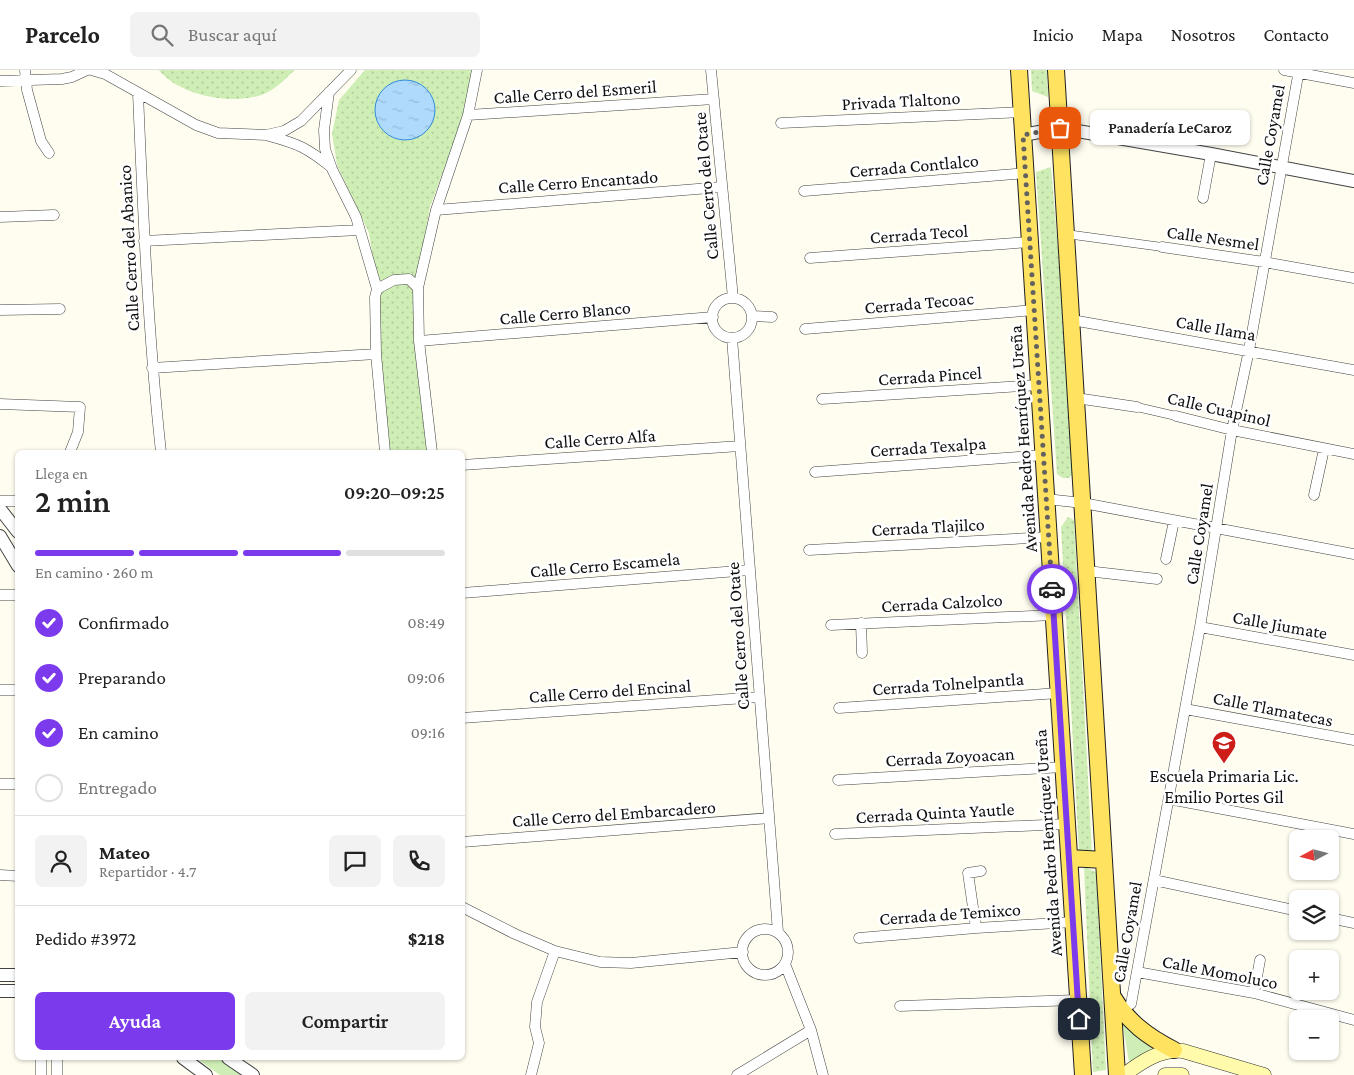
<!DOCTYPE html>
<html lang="es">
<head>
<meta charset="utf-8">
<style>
	:root { --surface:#fff; --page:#f2f2f2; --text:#222; --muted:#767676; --line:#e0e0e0; --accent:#7c3aed }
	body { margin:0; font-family:"Crimson Pro",serif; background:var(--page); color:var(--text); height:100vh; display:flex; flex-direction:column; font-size:19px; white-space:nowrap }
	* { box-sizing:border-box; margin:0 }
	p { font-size:16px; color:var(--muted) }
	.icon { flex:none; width:28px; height:28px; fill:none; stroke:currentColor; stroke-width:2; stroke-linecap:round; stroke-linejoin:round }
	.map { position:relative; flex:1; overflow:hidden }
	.drawer { position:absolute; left:15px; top:380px; width:450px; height:610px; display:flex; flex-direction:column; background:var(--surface); border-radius:8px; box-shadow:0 1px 4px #0004 }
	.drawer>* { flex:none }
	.needle { width:32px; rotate:263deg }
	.controls { position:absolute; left:1289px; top:760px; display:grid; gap:10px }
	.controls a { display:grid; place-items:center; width:50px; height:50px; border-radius:8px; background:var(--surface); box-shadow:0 1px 4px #0004; font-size:25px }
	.pin { position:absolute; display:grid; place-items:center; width:42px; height:42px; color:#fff; margin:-21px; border-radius:10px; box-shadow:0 2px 8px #0006 }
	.courier { position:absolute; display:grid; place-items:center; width:50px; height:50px; margin:-25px; border:4px solid #7c3aed; border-radius:50%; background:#fff; color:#222; box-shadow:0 1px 6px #0007 }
	.bubble { position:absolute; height:35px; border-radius:8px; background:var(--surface); box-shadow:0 1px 4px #0004; font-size:16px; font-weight:600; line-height:35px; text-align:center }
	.overview em { font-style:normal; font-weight:600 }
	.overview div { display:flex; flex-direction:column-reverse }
	.overview { display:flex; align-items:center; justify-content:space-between; height:85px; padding:0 20px }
	h1 { font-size:32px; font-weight:600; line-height:38px }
	.bar { display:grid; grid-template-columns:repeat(4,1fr); gap:8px 5px; align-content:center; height:60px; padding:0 20px }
	.bar i { height:6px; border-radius:4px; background:var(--line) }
	.bar .selected { background:var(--accent) }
	.bar p { grid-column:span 4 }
	.line { display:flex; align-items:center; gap:12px; padding:0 20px; border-top:1px solid var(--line) }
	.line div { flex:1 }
	.round { display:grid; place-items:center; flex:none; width:52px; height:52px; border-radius:8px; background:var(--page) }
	ol { padding:0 20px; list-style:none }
	li { display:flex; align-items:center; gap:15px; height:55px }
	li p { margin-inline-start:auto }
	li .icon { padding:5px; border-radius:50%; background:var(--accent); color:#fff; stroke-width:4 }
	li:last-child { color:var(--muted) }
	li i { width:28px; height:28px; border:2px solid var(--line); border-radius:50% }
	.action { display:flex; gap:10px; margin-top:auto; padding:10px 20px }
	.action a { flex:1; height:58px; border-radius:8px; background:var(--accent); color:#fff; font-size:20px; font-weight:600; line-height:58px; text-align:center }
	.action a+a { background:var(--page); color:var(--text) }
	header { display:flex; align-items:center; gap:30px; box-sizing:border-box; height:70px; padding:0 25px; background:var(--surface); border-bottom:1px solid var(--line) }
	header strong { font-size:24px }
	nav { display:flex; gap:28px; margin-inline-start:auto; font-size:18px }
	.search { width:350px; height:45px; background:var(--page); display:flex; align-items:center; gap:12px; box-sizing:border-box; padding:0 18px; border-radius:8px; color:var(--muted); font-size:19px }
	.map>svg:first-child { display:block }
	.grass { fill:#cfeeb5 }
	.park { fill:url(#park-dots) }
	.water { fill:url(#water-ripples); stroke:#2f8ada }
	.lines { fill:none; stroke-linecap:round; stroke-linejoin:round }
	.pedestrian-casing { stroke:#424242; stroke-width:9 }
	.minor-casing { stroke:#424242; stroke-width:11 }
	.tertiary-casing { stroke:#424242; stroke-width:14 }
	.secondary-casing { stroke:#313131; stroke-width:15 }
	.primary-casing { stroke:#202020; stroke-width:18 }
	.pedestrian { stroke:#fff; stroke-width:8 }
	.minor { stroke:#fff; stroke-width:10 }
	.tertiary { stroke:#fff; stroke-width:12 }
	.secondary { stroke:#fffbab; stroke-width:14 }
	.primary { stroke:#ffe360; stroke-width:16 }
	.done { stroke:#63625e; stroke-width:5; stroke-dasharray:0 9 }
	.route { stroke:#7c3aed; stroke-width:6 }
	.labels { text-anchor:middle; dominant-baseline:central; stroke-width:5; stroke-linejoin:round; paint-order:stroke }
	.street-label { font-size:18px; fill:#0f0f0f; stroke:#fff }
	.poi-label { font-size:18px; fill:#0f0f0f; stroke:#fff }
</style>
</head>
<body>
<header>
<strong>Parcelo</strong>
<div class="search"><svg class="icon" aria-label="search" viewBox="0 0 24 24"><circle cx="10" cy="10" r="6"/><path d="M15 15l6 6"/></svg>Buscar aquí</div>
<nav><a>Inicio</a><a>Mapa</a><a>Nosotros</a><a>Contacto</a></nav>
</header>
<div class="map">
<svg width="1354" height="1005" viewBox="0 0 1354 1005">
	<defs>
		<pattern id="park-dots" width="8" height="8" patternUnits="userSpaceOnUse" patternTransform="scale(1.25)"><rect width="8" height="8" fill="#cfeeb5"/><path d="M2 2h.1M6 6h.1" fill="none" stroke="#b1cb9a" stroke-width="1.8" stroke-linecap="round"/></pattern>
		<pattern id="water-ripples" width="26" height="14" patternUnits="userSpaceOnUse" patternTransform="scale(1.25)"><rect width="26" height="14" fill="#afdafc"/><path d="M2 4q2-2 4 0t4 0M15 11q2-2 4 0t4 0" fill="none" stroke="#95bad7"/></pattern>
	</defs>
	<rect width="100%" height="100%" fill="#fffdf0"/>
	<path class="grass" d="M1122,951L1158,979L1129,992Z
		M196,988H218L242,1005H220Z"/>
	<path class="park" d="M159,0H295C286,8 276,19 264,24C234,36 179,26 159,0Z
		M365,0H472L464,45L430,137L416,217L430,382H387L380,317L378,218L369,163L337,95L332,64L339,30Z
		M1031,0H1047L1048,27L1032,21Z
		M1051,97L1077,400L1069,408H1063L1057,404L1036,102Z
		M1068,447L1074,450L1092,783L1079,780L1061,457Z
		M1084,797L1096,802L1106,1000L1093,1002Z"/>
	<path class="water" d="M375 40a30 30 0 1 1 60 0a30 30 0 1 1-60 0Z"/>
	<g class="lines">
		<defs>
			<path id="pedestrian" d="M1066,164L1162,177
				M1137,337L1176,346"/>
			<path id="minor" d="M25,0L27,20L41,71L49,83
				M91,0L105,4L196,55L218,63L266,65L284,61L301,51L351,0
				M711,0L733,228
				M1284,0L1354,13
				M0,11L62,9L72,7L87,0
				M329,22L324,60L325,79L332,99L356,147L377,219L375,227L376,284L385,382
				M138,23C143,143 148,263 161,382
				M468,45L714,29
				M781,53L1022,42
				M269,66C299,74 307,78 331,97
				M804,121L1026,103
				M1203,128L1211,84
				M436,140L722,117
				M0,147L54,145
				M144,171L359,160
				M1162,177L1264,192L1354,208
				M810,188L1030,172
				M377,219L394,210L409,209L418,218
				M712 248a20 20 0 1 1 40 0a20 20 0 1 1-40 0Z
				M0,240L60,239
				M752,246L772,247
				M1072,250L1354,300
				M805,259L1035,240
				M732,268L778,862
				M419,271L713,247
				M152,298L376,284
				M1076,328L1137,337
				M822,329L1039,315
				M0,334L80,337L78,362L70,382
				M1176,346L1232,360L1354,384
				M432,382L419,271L418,218L436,140L468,45L477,0
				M462,395L740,376
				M815,402L1044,385
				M1314,425L1324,379
				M1046,429L1083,433L1354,484
				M0,431H18
				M809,480L1049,467
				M1166,489L1174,451
				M1087,501L1157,509
				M462,523L750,500
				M0,525H18
				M861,553L862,583
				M831,555L1054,545
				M1200,557L1354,585
				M0,620H18
				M839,638L1059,623
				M1185,639L1354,670
				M462,648L759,627
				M838,710L1063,697
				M0,714H18
				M1169,729L1354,764
				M835,764L1067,754
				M462,772L769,748
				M0,805L18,806
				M1154,810L1298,841
				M462,837L515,864L555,881L600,892L631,893L743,882
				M1330,848L1354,853
				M976,858L968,803L981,801
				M742 882a23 23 0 1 1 46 0a23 23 0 1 1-46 0Z
				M859,868L976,858L1073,852
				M785,894L811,960L823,1005
				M1137,902L1254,923L1354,950
				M1254,923L1260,890
				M1131,934L1200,557L1232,360L1249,280L1299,0
				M900,936L1078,930
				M41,1005V988
				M57,1005V988
				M531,1005L539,973L535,957L537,932L555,881
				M737,1005L811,960"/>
			<path id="tertiary" d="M1023,65L1060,58L1211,84L1354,111
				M0,439L18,462
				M0,466L18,496
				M0,905H18
				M0,921H18
				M183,988L206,1005
				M228,988L253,1005"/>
			<path id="secondary" d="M1124,1005C1141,992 1160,979 1183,981L1264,1005
				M1165,1005H1182"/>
			<path id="primary" d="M1019,0L1083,1005
				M1056,0L1117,1005
				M1069,788L1104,790
				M1113,927C1128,952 1148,967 1174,980"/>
		</defs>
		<use href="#pedestrian" class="pedestrian-casing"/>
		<use href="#minor" class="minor-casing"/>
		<use href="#tertiary" class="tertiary-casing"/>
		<use href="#secondary" class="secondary-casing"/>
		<use href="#primary" class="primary-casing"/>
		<use href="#pedestrian" class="pedestrian"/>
		<use href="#minor" class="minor"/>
		<use href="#tertiary" class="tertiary"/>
		<use href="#secondary" class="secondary"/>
		<use href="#primary" class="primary"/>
	</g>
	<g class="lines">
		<path class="done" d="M1052,519L1023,65L1060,58"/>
		<path class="route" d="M1052,519L1079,949"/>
	</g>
	<defs>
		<symbol id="university-pin" viewBox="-11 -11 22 30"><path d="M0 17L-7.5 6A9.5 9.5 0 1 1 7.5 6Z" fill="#cc1d19" stroke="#fff"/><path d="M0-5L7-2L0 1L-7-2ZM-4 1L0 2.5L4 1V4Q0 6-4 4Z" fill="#fff"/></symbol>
	</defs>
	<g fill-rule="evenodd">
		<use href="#university-pin" x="1210" y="659" width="28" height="38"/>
	</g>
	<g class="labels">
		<g class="street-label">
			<text transform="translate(575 22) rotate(-4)">Calle Cerro del Esmeril</text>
			<text transform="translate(901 31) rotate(-3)">Privada Tlaltono</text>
			<text transform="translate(1270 65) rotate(-80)">Calle Coyamel</text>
			<text transform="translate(914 96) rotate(-5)">Cerrada Contlalco</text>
			<text transform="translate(578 112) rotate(-4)">Calle Cerro Encantado</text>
			<text transform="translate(706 116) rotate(-95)">Calle Cerro del Otate</text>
			<text transform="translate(919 164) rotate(-4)">Cerrada Tecol</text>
			<text transform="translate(1213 168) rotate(8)">Calle Nesmel</text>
			<text transform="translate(129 178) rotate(-93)">Calle Cerro del Abanico</text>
			<text transform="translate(919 233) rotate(-5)">Cerrada Tecoac</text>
			<text transform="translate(565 243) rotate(-5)">Calle Cerro Blanco</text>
			<text transform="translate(1216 258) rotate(10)">Calle Ilama</text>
			<text transform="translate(930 306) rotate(-4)">Cerrada Pincel</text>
			<text transform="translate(1219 339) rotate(13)">Calle Cuapinol</text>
			<text transform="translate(600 369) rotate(-4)">Calle Cerro Alfa</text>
			<text transform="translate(1023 369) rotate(-94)">Avenida Pedro Henríquez Ureña</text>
			<text transform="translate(928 377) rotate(-4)">Cerrada Texalpa</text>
			<text transform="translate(928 457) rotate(-3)">Cerrada Tlajilco</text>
			<text transform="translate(1199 464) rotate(-81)">Calle Coyamel</text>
			<text transform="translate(605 495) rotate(-5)">Calle Cerro Escamela</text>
			<text transform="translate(942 533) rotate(-3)">Cerrada Calzolco</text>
			<text transform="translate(1280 555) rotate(10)">Calle Jiumate</text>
			<text transform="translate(738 566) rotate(-94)">Calle Cerro del Otate</text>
			<text transform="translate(948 614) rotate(-4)">Cerrada Tolnelpantla</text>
			<text transform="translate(610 621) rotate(-4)">Calle Cerro del Encinal</text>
			<text transform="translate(1273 639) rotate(11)">Calle Tlamatecas</text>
			<text transform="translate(950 687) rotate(-3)">Cerrada Zoyoacan</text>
			<text transform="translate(935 743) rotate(-3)">Cerrada Quinta Yautle</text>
			<text transform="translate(614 744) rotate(-4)">Calle Cerro del Embarcadero</text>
			<text transform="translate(1048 773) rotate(-94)">Avenida Pedro Henríquez Ureña</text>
			<text transform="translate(950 844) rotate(-4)">Cerrada de Temixco</text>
			<text transform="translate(1127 862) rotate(-80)">Calle Coyamel</text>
			<text transform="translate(1220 902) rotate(11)">Calle Momoluco</text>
		</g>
		<g class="poi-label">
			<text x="1224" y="706">Escuela Primaria Lic.<tspan x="1224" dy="21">Emilio Portes Gil</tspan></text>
		</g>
	</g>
</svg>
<div class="controls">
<a><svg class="needle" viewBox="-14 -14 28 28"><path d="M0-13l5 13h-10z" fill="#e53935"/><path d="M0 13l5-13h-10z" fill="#767676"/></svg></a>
<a><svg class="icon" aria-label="layers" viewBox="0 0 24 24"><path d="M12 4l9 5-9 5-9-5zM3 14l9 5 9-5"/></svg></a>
<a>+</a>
<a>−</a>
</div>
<div class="pin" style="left:1060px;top:58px;background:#ea580c"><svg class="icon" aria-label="bag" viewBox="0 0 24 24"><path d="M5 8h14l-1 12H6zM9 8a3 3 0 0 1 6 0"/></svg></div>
<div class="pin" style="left:1079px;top:949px;background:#1f2937"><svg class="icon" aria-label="home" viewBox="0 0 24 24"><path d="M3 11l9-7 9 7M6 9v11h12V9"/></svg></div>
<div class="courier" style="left:1052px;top:519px"><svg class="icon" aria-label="car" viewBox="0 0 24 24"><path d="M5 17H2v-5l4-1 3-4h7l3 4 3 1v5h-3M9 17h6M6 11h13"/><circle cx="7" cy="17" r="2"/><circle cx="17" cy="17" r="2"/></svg></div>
<div class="bubble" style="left:1090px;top:40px;width:160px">Panadería LeCaroz</div>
<section class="drawer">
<div class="overview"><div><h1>2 min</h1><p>Llega en</p></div><em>09:20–09:25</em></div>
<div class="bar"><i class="selected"></i><i class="selected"></i><i class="selected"></i><i></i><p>En camino · 260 m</p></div>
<ol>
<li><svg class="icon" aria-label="check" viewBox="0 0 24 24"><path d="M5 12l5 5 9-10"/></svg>Confirmado<p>08:49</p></li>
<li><svg class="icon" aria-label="check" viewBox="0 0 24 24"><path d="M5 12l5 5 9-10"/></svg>Preparando<p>09:06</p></li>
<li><svg class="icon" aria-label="check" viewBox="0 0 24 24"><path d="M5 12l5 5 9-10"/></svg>En camino<p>09:16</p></li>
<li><i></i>Entregado</li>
</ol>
<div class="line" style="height:90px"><a class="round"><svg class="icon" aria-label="person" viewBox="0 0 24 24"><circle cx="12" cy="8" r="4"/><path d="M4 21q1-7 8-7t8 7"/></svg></a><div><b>Mateo</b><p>Repartidor · 4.7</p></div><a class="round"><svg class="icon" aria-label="chat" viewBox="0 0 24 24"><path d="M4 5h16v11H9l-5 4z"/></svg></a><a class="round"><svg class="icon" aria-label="phone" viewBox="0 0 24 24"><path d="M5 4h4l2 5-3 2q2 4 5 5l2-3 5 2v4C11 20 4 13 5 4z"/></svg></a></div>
<div class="line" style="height:65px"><div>Pedido #3972</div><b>$218</b></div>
<div class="action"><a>Ayuda</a><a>Compartir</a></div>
</section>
</div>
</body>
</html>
